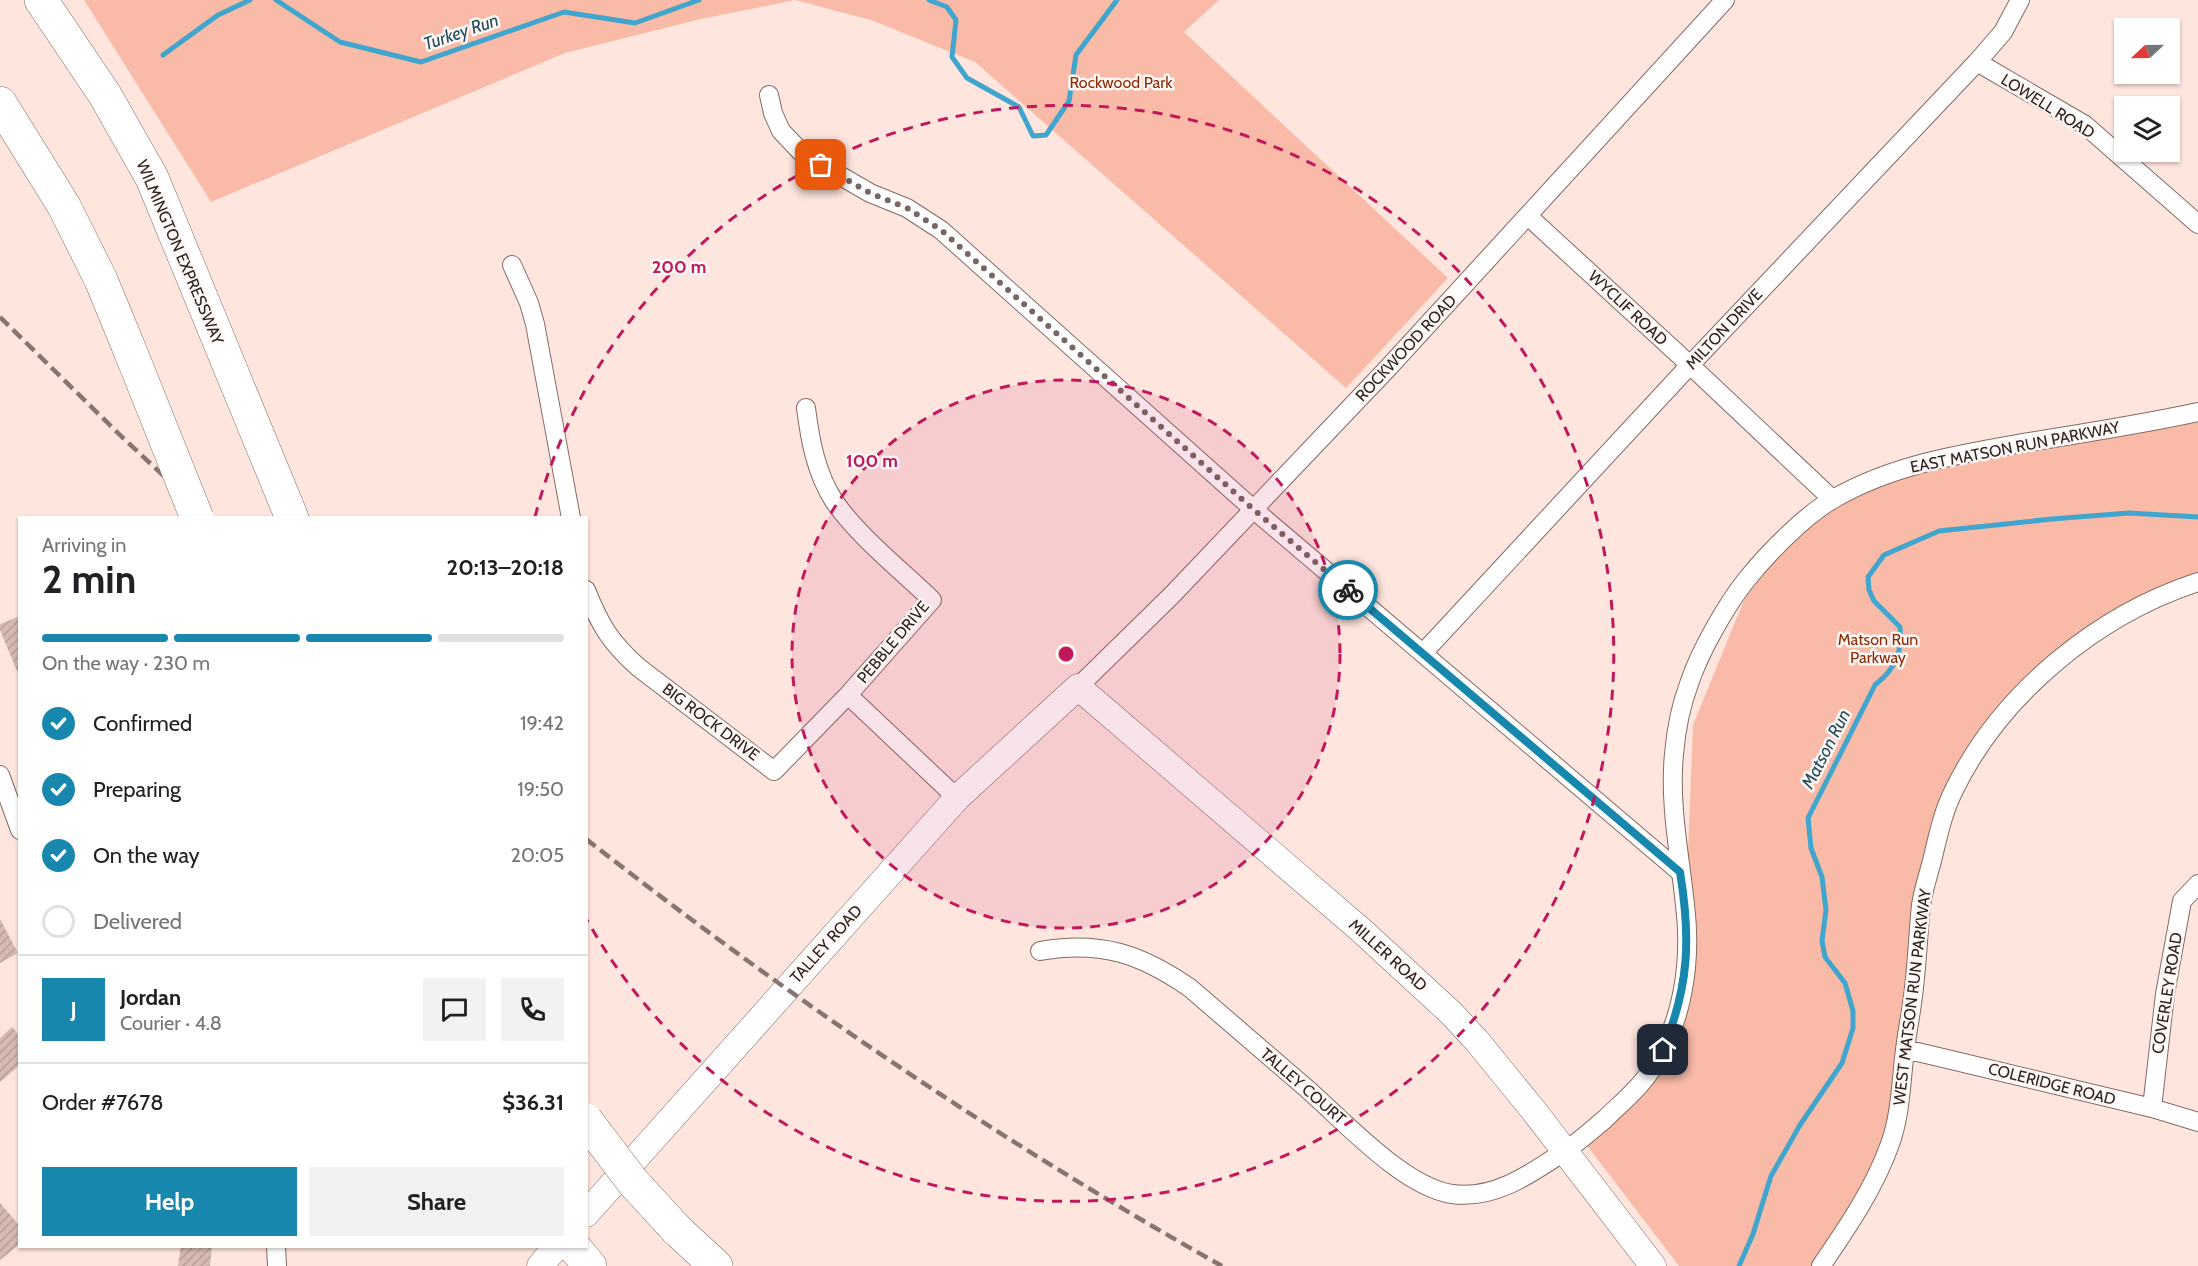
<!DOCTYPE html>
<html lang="en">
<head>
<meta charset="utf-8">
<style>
	:root { --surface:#fff; --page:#f2f2f2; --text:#202124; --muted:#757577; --line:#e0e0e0; --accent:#1887ad }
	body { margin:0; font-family:Cabin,sans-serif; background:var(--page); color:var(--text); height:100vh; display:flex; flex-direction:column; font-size:22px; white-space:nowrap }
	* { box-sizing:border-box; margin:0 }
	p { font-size:20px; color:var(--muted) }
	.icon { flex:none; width:33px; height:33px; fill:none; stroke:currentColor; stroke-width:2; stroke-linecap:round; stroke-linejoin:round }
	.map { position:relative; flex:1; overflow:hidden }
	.side { position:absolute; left:18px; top:516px; width:570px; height:732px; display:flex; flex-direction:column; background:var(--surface); border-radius:0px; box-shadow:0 2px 4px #0004 }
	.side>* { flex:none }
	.needle { width:39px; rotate:248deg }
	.tools { position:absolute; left:2114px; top:18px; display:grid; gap:12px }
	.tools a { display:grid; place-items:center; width:66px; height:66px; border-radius:0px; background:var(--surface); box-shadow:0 2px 4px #0004; font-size:30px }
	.pin { position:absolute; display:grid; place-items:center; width:51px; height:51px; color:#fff; margin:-26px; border-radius:12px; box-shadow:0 3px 9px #0006 }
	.courier { position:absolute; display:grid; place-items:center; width:60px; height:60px; margin:-30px; border:4px solid #1887ad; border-radius:50%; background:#fff; color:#222; box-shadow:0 2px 8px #0007 }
	.headline em { font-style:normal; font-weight:700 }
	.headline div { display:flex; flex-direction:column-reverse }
	.headline { display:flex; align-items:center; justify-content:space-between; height:102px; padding:0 24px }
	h1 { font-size:39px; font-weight:700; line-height:45px }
	.bar { display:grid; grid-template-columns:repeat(4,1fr); gap:9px 6px; align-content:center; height:72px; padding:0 24px }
	.bar i { height:8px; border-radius:4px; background:var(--line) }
	.bar .selected { background:var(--accent) }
	.bar p { grid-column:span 4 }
	.line { display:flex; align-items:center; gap:15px; padding:0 24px; border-top:2px solid var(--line) }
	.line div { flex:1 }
	.round { display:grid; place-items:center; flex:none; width:63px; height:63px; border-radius:0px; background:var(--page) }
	ol { padding:0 24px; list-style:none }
	li { display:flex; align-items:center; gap:18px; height:66px }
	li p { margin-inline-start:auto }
	li .icon { padding:6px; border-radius:50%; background:var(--accent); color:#fff; stroke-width:4 }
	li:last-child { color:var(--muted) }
	li i { width:33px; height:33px; border:3px solid var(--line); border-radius:50% }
	.primary-button { display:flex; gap:12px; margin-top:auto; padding:12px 24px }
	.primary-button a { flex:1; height:69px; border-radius:0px; background:var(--accent); color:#fff; font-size:24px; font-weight:700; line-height:69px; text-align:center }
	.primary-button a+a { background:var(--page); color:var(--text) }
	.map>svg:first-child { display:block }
	.park { fill:#f9bba7 }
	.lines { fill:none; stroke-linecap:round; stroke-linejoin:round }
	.stream { stroke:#40a6ce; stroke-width:5 }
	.building { fill:url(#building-hatch) }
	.street-casing { stroke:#846a62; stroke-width:20 }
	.secondary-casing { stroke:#846a62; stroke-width:27 }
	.highway-casing { stroke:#846a62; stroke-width:34 }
	.street { stroke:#fff; stroke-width:18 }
	.secondary { stroke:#fff; stroke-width:26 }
	.highway { stroke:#fff; stroke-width:33 }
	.rail { stroke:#867570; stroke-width:4.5; stroke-dasharray:12 6; stroke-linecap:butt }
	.highway-bridge-casing { stroke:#846a62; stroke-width:34; stroke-linecap:butt }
	.highway-bridge { stroke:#fff; stroke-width:33 }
	.done { stroke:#766762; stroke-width:6; stroke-dasharray:0 10.8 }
	.route { stroke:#1887ad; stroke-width:8 }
	.ring { fill:none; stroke:#c2185b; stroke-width:3; stroke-dasharray:10 8 }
	.labels { text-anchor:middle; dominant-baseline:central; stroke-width:5; stroke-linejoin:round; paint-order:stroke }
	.park-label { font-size:16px; fill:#8e2c04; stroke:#fdf7f5 }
	.street-label { font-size:16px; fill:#2d231f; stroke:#fdf7f5 }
	.water-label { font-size:18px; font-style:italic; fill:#234d5f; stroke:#fdf7f5 }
	.centre { fill:#c2185b; stroke:#fdf7f5; stroke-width:3 }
	.ring-label { font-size:18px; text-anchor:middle; font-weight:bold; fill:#c2185b; stroke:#fdf7f5; stroke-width:5; stroke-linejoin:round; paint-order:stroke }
</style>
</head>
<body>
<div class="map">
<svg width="2198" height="1266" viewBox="0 0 2198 1266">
	<defs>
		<pattern id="building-hatch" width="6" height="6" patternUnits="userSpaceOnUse" patternTransform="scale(1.5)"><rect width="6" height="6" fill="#d6b9b0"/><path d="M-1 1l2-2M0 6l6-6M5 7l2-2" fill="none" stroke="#b89f97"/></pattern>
	</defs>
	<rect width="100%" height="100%" fill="#fee5de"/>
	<path class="park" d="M84,0H795L701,19L565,53L211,202Z
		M795,0H1219L1184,32L1448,278L1346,388L975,62L871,20Z
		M2198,412V586L2146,604L2022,693L1943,817L1891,1143L1819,1266H1679L1582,1139L1634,1091L1680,1004L1686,907L1693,725L1758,566L1832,499L1935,460Z"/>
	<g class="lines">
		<path class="stream" d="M276,0L340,42L421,62L564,12L635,23L699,0
			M929,0L947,7L956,20L952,57L967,78L1019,107L1033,136L1046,135L1069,101L1076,55L1117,0
			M163,55L218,15L250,0
			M1739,1266L1753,1234L1771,1176L1800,1125L1842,1063L1853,1028V1011L1845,983L1825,957L1822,941L1826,910L1822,877L1811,848L1808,818L1875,685C1896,668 1902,654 1900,627L1874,601L1869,590L1868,577L1884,555L1939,531L2052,519L2129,513L2198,517"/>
	</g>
	<path class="building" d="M20,616V676H19L0,630V624Z
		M0,919L18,953L0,963Z
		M12,1027L20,1036V1065L0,1082V1038Z
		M0,1203L20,1226V1244L0,1260Z
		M181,1246H212L210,1266H178Z"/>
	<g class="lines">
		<defs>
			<path id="street" d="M1977,62L2085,125L2198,224
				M769,95L773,113L781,131L803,154L870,193L907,208L941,230L1253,509L1680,872
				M1528,216L1690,365L1832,499
				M512,265L529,303L535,324L571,518
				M586,590C600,625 610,642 638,667L774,771L848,695L932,600C901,570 858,536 834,501C816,473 810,440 806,408
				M1423,653L1690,365L1977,62L2003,32L2020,0
				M1078,687L1172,595L1388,368L1725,0
				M848,695L957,798
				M0,775L20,830
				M1040,951C1100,940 1141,954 1190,988C1228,1021 1267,1054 1305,1087C1342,1119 1403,1187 1452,1194C1496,1200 1533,1172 1568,1149C1581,1140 1593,1129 1605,1119C1620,1104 1637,1091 1649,1073C1683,1026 1692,961 1685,905C1680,856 1669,804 1674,754C1676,731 1681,705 1689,684C1699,653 1726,605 1747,579C1768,553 1806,514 1835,498C1891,466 1954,455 2017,444C2078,434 2138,425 2198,412
				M1905,1049L2152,1108L2198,1122
				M2152,1108L2165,994L2182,901L2198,884
				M276,1246L277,1266
				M1821,1266C1847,1228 1875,1187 1890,1144C1901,1114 1901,1080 1905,1050C1907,1032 1911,1014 1913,996C1917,966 1918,935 1921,905C1923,891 1928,876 1932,861C1938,836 1943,811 1955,788C2002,693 2097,615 2198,582"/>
			<path id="secondary" d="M586,1214L957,798L1078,687L1362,931L1451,1013L1477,1041L1534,1111L1653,1266
				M540,1266L557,1246"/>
			<path id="highway" d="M41,0L105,95L152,178L292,518
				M0,103L64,206L101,280L129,348
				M677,1230L716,1266
				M573,1246L590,1266"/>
		</defs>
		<use href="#street" class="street-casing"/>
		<use href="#secondary" class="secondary-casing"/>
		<use href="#highway" class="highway-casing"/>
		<use href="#street" class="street"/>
		<use href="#secondary" class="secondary"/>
		<use href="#highway" class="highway"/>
		<path class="rail" d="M0,317L122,437L209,518
			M586,839C787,996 999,1141 1222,1266"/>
		<defs>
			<path id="highway-bridge" d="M129,348L197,518
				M586,1120L633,1182L677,1230"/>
		</defs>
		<use href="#highway-bridge" class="highway-bridge-casing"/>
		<use href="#highway-bridge" class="highway-bridge"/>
	</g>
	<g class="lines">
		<path class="done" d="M821,165L870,193L907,208L941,230L1253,509L1348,590"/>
		<path class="route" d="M1348,590L1680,872C1691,939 1689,986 1663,1050"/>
	</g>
	<circle cx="1066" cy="654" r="274" fill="#c2185b" fill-opacity=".12"/>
	<g class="ring">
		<circle cx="1066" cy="654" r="274"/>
		<path d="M535 517A548 548 0 1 1 587 920"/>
	</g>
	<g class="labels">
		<g class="park-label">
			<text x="1121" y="82">Rockwood Park</text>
			<text x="1878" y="639">Matson Run<tspan x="1878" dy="18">Parkway</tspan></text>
		</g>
		<g class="street-label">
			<text transform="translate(2048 106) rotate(32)">LOWELL ROAD</text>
			<text transform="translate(180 252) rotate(67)">WILMINGTON EXPRESSWAY</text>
			<text transform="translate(1628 308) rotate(43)">WYCLIF ROAD</text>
			<text transform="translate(1724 329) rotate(-47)">MILTON DRIVE</text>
			<text transform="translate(1406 348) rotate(-47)">ROCKWOOD ROAD</text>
			<text transform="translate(2015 447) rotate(-11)">EAST MATSON RUN PARKWAY</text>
			<text transform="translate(893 642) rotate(-50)">PEBBLE DRIVE</text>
			<text transform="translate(711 722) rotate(37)">BIG ROCK DRIVE</text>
			<text transform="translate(826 944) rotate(-48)">TALLEY ROAD</text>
			<text transform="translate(1388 955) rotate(42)">MILLER ROAD</text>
			<text transform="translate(2167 993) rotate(-81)">COVERLEY ROAD</text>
			<text transform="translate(1912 997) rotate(-83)">WEST MATSON RUN PARKWAY</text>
			<text transform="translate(2052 1084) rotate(14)">COLERIDGE ROAD</text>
			<text transform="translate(1303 1086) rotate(41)">TALLEY COURT</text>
		</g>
		<g class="water-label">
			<text transform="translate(461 32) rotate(-19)">Turkey Run</text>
			<text transform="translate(1826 749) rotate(-63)">Matson Run</text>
		</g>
	</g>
	<circle cx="1066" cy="654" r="9" class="centre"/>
	<g class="ring-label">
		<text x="679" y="273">200 m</text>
		<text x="872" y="467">100 m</text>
	</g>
</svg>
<div class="tools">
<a><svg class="needle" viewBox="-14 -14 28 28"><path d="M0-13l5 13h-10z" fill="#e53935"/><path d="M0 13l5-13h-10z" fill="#757577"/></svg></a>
<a><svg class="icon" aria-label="layers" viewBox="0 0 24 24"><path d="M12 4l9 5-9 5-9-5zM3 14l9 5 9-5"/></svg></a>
</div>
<div class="pin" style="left:821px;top:165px;background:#ea580c"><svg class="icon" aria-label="bag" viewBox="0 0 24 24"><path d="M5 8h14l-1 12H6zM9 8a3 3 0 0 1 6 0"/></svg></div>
<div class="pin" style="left:1663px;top:1050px;background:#1f2937"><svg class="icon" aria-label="home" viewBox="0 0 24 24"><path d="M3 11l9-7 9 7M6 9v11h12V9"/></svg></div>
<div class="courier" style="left:1348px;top:590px"><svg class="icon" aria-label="bike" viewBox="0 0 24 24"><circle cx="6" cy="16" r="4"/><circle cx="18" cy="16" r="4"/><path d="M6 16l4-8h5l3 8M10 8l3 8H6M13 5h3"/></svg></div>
<section class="side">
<div class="headline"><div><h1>2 min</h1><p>Arriving in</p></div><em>20:13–20:18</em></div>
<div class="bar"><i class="selected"></i><i class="selected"></i><i class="selected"></i><i></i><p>On the way · 230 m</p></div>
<ol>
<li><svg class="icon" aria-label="check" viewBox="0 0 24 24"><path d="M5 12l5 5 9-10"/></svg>Confirmed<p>19:42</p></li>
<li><svg class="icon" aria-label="check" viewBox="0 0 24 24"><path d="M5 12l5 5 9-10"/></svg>Preparing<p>19:50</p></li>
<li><svg class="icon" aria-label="check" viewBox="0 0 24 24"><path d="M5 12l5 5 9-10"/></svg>On the way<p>20:05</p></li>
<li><i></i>Delivered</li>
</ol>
<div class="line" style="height:108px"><b class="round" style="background:var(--accent);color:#fff">J</b><div><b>Jordan</b><p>Courier · 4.8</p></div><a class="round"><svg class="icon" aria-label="chat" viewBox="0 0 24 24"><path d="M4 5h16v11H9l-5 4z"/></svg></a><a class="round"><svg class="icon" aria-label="phone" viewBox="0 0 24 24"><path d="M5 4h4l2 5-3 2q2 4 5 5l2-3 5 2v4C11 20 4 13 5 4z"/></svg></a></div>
<div class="line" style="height:78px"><div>Order #7678</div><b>$36.31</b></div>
<div class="primary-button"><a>Help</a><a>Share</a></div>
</section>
</div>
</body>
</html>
